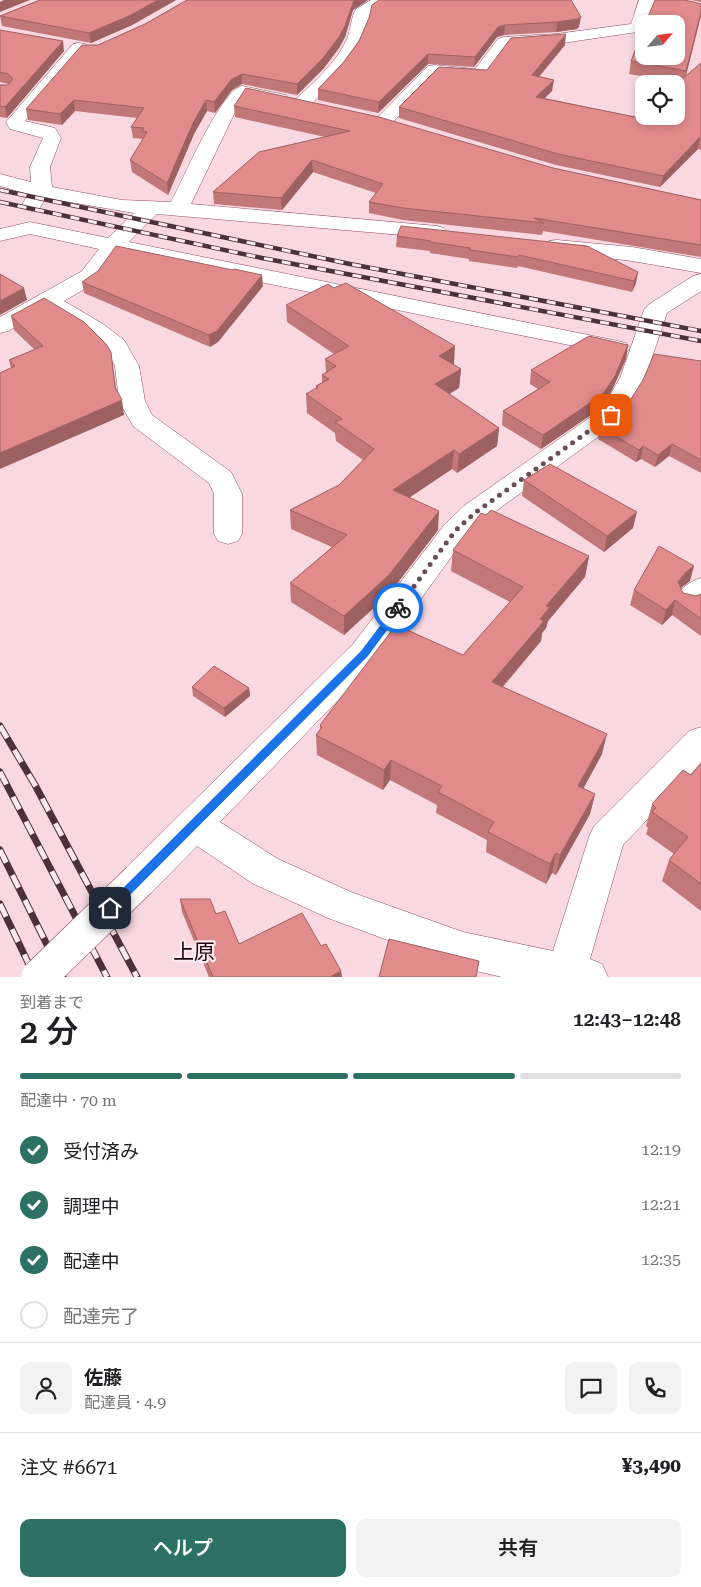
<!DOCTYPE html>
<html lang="ja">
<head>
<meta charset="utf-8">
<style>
	:root { --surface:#fff; --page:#f2f2f2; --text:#202124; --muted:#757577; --line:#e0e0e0; --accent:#2c7164 }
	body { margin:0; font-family:"Roboto Serif","Noto Sans JP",serif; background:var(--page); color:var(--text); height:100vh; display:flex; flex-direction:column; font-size:19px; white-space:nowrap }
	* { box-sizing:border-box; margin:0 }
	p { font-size:16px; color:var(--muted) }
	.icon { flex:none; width:28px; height:28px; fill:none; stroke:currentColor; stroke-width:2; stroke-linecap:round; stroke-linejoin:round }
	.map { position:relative; height:977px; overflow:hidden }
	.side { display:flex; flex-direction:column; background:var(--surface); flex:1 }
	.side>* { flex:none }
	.needle { width:32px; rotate:62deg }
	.tools { position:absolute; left:635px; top:15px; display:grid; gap:10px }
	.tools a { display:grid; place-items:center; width:50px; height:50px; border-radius:10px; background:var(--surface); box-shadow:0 2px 8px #0003; font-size:25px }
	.pin { position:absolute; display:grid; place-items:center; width:42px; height:42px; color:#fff; margin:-21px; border-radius:10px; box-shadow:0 2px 8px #0006 }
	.courier { position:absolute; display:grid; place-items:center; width:50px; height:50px; margin:-25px; border:4px solid #1a73e8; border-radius:50%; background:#fff; color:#222; box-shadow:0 1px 6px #0007 }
	.head em { font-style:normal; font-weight:600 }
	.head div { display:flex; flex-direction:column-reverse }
	.head { display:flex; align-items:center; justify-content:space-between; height:85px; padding:0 20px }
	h1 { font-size:32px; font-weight:600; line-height:38px }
	.bar { display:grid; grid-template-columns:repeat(4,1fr); gap:8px 5px; align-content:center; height:60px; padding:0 20px }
	.bar i { height:6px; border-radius:4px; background:var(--line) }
	.bar .active { background:var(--accent) }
	.bar p { grid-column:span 4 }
	.line { display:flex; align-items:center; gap:12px; padding:0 20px; border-top:1px solid var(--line) }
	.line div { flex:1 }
	.round { display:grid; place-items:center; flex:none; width:52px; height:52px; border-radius:10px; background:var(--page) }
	ol { padding:0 20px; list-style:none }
	li { display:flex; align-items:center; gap:15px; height:55px }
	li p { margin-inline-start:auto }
	li .icon { padding:5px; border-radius:50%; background:var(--accent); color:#fff; stroke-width:4 }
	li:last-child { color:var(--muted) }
	li i { width:28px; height:28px; border:2px solid var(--line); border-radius:50% }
	.button { display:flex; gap:10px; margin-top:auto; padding:10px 20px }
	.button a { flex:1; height:58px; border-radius:10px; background:var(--accent); color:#fff; font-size:20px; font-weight:600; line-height:58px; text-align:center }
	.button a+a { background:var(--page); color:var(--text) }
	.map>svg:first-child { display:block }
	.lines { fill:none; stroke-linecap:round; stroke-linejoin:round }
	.minor-casing { stroke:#924d65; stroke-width:1 }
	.minor { fill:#fff; fill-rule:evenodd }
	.rail-far1-casing { stroke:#4c313a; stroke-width:4.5 }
	.rail-casing { stroke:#4c313a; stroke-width:7 }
	.rail-far1 { stroke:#fbeaef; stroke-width:3; stroke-dasharray:9; stroke-linecap:butt }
	.rail { stroke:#fbeaef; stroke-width:5; stroke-dasharray:14; stroke-linecap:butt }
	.minor-bridge-casing { stroke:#924d65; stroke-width:36; stroke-linecap:butt }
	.minor-bridge { stroke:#fff; stroke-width:35 }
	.wall { fill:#c27878 }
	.shaded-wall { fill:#9e6162 }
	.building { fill:#e18b8c; stroke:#9e6162 }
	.route { fill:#1a73e8 }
	.done { stroke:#6a4e57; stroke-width:5; stroke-dasharray:0 9 }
	.labels { text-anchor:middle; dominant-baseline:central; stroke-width:4.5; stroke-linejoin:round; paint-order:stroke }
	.near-quarter-label { font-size:21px; fill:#1d040d; stroke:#fbeaef }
</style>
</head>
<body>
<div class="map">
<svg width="701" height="977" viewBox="0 0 701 977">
	<rect width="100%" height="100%" fill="#f9d8e1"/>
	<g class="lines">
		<defs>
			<path id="minor" d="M371,0H390L370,14C364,53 336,80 308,107L302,108L296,107L293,103L296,99C315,81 336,63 347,39C351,29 351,17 356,9Z
				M639,0H655L647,24H644V31L556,44L509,47L486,79L480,80L438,76L390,125L383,127L376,125L374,121L428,66L434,65L475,69L498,39L504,37L556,34L631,24Z
				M79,43L85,44L87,48L25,121L55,128L61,138L50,167L52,187L122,200L171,202C183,180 220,91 242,86L286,95L289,99L286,103L280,104L246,97L237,108L191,204L437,226L444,228L448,232L444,236L437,238L157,214L129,242L618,341L626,343L630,348L626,353L618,355L118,253L98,281L64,301L103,324L124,340L139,366L145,401L152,415L231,472L242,494V534L238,541L228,544L218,541L214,534V494L209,483L133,426L119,401L115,366L106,349L87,334L47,310L8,331L0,333V317L82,271L99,249L30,234L0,241V229L30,222L108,238L134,213L46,198L39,209L32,211L25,209L22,205L28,194L0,186V174L31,182L30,167L43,138L10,129L6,122L73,44Z
				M557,240L632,247L701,259V273L632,261L549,251L546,246L549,241Z
				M701,274V291L667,313L645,378L632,403L620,421L485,519L465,538L375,662L220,822L278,859L351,892L463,932L553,951L589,837L594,826L689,731L701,727V763L623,845L590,959L602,964L608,977H502L463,968L328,918L252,883L197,846L152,892L139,897L126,892L120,880L126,868L353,644L445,524L465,505L602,409L620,378L644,310L648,305L693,276Z
				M701,578V606L691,609L680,606L676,598C682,587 689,582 701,578Z"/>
		</defs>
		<use href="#minor" class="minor-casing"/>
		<use href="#minor" class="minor"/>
		<defs>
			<path id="rail-far1" d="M0,190L350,264L701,331
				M0,202L262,258L701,341"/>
			<path id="rail" d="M0,726L35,785L137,977
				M0,772L107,977
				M0,850L63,977
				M0,904L35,977"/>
		</defs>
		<use href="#rail-far1" class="rail-far1-casing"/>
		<use href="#rail" class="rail-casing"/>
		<use href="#rail-far1" class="rail-far1"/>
		<use href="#rail" class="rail"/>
		<defs>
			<path id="minor-bridge" d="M39,977L139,880"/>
		</defs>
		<use href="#minor-bridge" class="minor-bridge-casing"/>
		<use href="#minor-bridge" class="minor-bridge"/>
	</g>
	<path class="wall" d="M40,0H176L132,25L91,43L2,26L0,16Z
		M187,0H368L353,10L345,37L339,48L324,68L297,95L242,84L232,90L215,113L207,111L194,134L168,195L132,172L130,160L143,139L133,138L131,127L137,118L75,111L62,125L28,120L26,109L98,45L145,24Z
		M571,0L579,27L577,29L556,32L504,35L497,37L474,67L428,64L378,113L318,100V89L343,63L359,41Z
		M691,0H701V2Z
		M701,4V16L686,76L701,63V150L698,149L660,187L556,165L399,118V107L487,70L565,45L539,77L552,91L544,98L645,119L678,82L629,74L631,61Z
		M0,30L64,51L7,118L0,117V85H8L9,84L0,82Z
		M234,106L553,168L701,200V257L543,231L542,235L403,220L369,213V202L376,193L313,172L282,210L214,204L213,192L325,137L235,117Z
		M397,236L587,246L636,283L632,292L518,266L517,268L469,261V259L430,253V251L396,247Z
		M233,270L263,286L218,342L210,347L84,293L82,282Z
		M286,305L454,364L453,365L461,369L459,388L449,394L499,428L497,446L457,473L452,469L409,498L438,530L389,594L344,635L291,602L290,583L332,547L291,529L290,510L339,485L363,460L336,441L335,433L307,413L306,394L316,388V386L322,383V375L326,372L325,359L334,354L287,322Z
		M11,316L113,367L116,388L124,415L11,368L9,360L35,350L14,330Z
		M628,345L626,359L612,390L601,408L541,449L502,425L503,411L538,389L530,384L531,370Z
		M701,361V473L669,456L655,467L641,459L636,462L598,439L600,427Z
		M524,480L633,528L604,552L522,496Z
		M453,550L589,556L585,577L548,621L546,628L542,633L541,641L503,687L602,754L583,788L595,794L590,814L556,875L552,873L546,884L486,852L487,840L436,813L437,805L390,780L383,790L317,755L316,735L320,730V725L463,655L510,602L451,571Z
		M690,581L681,588L683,593L696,596L701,594V636L672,615L662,625L630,605L634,590Z
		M192,687L249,688L250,696L225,717L193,696Z
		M701,763V911L662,881L669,860L674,854L646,834L648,828L646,826L652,804L691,775Z
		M180,899L216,914L239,944L321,946L341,971L342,977H209L182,912Z"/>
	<path class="shaded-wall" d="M4,0H30L0,12V2Z
		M158,0H176L132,25L91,43L89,33Z
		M354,0H368L353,10L345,37L339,48L324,68L297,95V84Z
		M701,12V14L684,83L686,71Z
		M581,17L579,27L577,29L556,32L557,22Z
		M505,25L504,35L497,37L474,67L475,57L498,27Z
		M566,34L565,45L531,86L532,75Z
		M63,41L64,51L7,118L5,107Z
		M428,54V64L378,113L379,102Z
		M242,74V84L232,90L215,113L214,102L231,80Z
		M554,80L552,91L535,108L536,97Z
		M74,100L75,111L62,125L60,114Z
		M206,100L207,111L194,134L168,195L167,183L193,123Z
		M700,137L698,149L660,187L663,176Z
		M312,160L313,172L282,210L281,198Z
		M638,272L636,283L632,292L634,281Z
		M262,275L263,286L218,342L210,347L209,335Z
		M24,288L27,300L0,315V301Z
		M628,345L626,359L612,390L601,408L541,449L543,435Z
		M455,346L454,364L438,374L439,356Z
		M461,369L459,388L434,403L435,384Z
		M122,400L124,415L0,469V453Z
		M499,428L497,446L457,473L459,454Z
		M672,444L669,456L655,467L658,455Z
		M643,446L641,459L636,462L639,450Z
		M454,450L452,469L392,509L393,490Z
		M439,511L438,530L389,594L344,635V616Z
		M637,512L633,528L604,552L607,536Z
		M589,556L585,577L548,621L546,628L542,633L541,641L489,702L492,682L540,619L546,606Z
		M694,566L690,581L682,587L674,597L678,582L686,572Z
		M675,600L672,615L662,625L666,610Z
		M249,688L250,696L225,717L224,708Z
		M607,734L602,754L574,806L578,786Z
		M391,760L390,780L383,790L384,770Z
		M595,794L590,814L556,875L560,855Z
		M556,853L552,873L546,884L550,864Z
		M341,971L342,977H330Z"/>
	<path class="building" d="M40,0H158L131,15L89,33L0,16Z
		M187,0H354L345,26L339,37L324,57L297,84L242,74L231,80L214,102L206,100L193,123L167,183L130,160L147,132L142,131L144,128L131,127L144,108L74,100L60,114L26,109L82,45H98L145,24Z
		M379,0H571L581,17L578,19L557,22L505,25L498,27L475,57L428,54L379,102L318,89L343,63L359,41L369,18L372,5Z
		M655,0H685L701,4V12L686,71L631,61L644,28V56H676V24H645Z
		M0,30L63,41L5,107L0,106V85H8L13,79L8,74L0,72Z
		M566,34L532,75L554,80L536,97L645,119L647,116H676V84L701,63V138L700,137L663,176L558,154L399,107L439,67L487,70L511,38Z
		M246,88L379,117L553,168L701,200V245L534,218L544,223L403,208L369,202L383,184L312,160L281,198L213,192L259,152L350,131L234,106Z
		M401,226L587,246L638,272L634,281L519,255L518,257L470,250V248L430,242L431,241L397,236Z
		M116,246L233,270L234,269L262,275L217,331L209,335L82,282L98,271Z
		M0,274L24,288L0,301Z
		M346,283L455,346L439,356L461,369L435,384L499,428L459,454L454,450L393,490L439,511L389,575L344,616L290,583L347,535L290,510L339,485L374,449L335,422L342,419L306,394L318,387L316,386L329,379L322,375L336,366L325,359L349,346L286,305L328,284L334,288Z
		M44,298L84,322L106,344L111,352L115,387L122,400L0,453V373L15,366L9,360L43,346L11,316Z
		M589,336L628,345L615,376L603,394L543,435L503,411L550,382L531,370Z
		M654,354L701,361V460L672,444L658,455L643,446L639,450L600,427L624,410L643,380Z
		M550,464L637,512L607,536L524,480Z
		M491,510L589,556L546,606L550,607L540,619L544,621L492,682L607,734L578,786L595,794L560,855L556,853L550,864L488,832L494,822L438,792L442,786L391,760L384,770L316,735L322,727L320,725L396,625L463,655L523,587L453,550L481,513L486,515Z
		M659,546L694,566L686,572L678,582L683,593L696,596L701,594V619L675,600L666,610L634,590Z
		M214,666L249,688L224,708L192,687Z
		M701,763V884L669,860L688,837L652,812L656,808L652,804L683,770L691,775Z
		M180,899H210L216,914L225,911L239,944L302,913L321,946L326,944L341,971L330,977H213Z
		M389,939L479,961L476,977H379Z"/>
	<path class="route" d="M398,605L401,606V611L368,656L114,911L110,913L107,911L105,908L107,904L361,651L395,606Z"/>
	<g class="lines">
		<path class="done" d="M398,608L455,531L476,512L611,415"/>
	</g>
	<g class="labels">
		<g class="near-quarter-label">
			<text x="194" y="952">上原</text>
		</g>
	</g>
</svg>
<div class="tools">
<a><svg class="needle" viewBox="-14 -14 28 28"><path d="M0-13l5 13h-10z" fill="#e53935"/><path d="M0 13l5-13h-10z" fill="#757577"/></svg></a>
<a><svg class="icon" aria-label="locate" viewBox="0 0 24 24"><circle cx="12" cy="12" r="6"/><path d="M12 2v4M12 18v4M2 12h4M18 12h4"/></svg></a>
</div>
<div class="pin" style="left:611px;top:415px;background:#ea580c"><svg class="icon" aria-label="bag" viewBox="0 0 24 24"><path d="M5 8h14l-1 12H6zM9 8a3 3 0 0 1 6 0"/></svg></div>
<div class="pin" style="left:110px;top:908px;background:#1f2937"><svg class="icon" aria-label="home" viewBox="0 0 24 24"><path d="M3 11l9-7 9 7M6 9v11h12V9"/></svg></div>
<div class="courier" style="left:398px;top:608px"><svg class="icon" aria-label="bike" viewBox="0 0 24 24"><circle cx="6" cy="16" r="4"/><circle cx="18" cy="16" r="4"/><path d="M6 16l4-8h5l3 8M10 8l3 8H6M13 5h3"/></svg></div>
</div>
<section class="side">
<div class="head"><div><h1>2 分</h1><p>到着まで</p></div><em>12:43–12:48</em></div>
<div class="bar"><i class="active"></i><i class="active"></i><i class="active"></i><i></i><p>配達中 · 70 m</p></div>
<ol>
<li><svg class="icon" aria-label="check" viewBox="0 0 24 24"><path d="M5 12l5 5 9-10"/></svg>受付済み<p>12:19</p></li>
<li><svg class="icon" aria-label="check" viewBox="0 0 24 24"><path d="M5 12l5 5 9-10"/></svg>調理中<p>12:21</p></li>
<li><svg class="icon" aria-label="check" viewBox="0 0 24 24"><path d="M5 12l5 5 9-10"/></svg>配達中<p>12:35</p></li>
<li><i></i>配達完了</li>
</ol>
<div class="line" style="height:90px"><a class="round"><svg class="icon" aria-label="person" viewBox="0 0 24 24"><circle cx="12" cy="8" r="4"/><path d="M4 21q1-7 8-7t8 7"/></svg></a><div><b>佐藤</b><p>配達員 · 4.9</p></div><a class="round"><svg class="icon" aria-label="chat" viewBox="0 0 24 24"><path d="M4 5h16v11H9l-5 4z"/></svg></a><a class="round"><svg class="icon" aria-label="phone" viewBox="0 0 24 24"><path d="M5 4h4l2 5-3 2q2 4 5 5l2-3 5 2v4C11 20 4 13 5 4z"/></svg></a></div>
<div class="line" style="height:65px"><div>注文 #6671</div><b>¥3,490</b></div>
<div class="button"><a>ヘルプ</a><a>共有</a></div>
</section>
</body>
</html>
